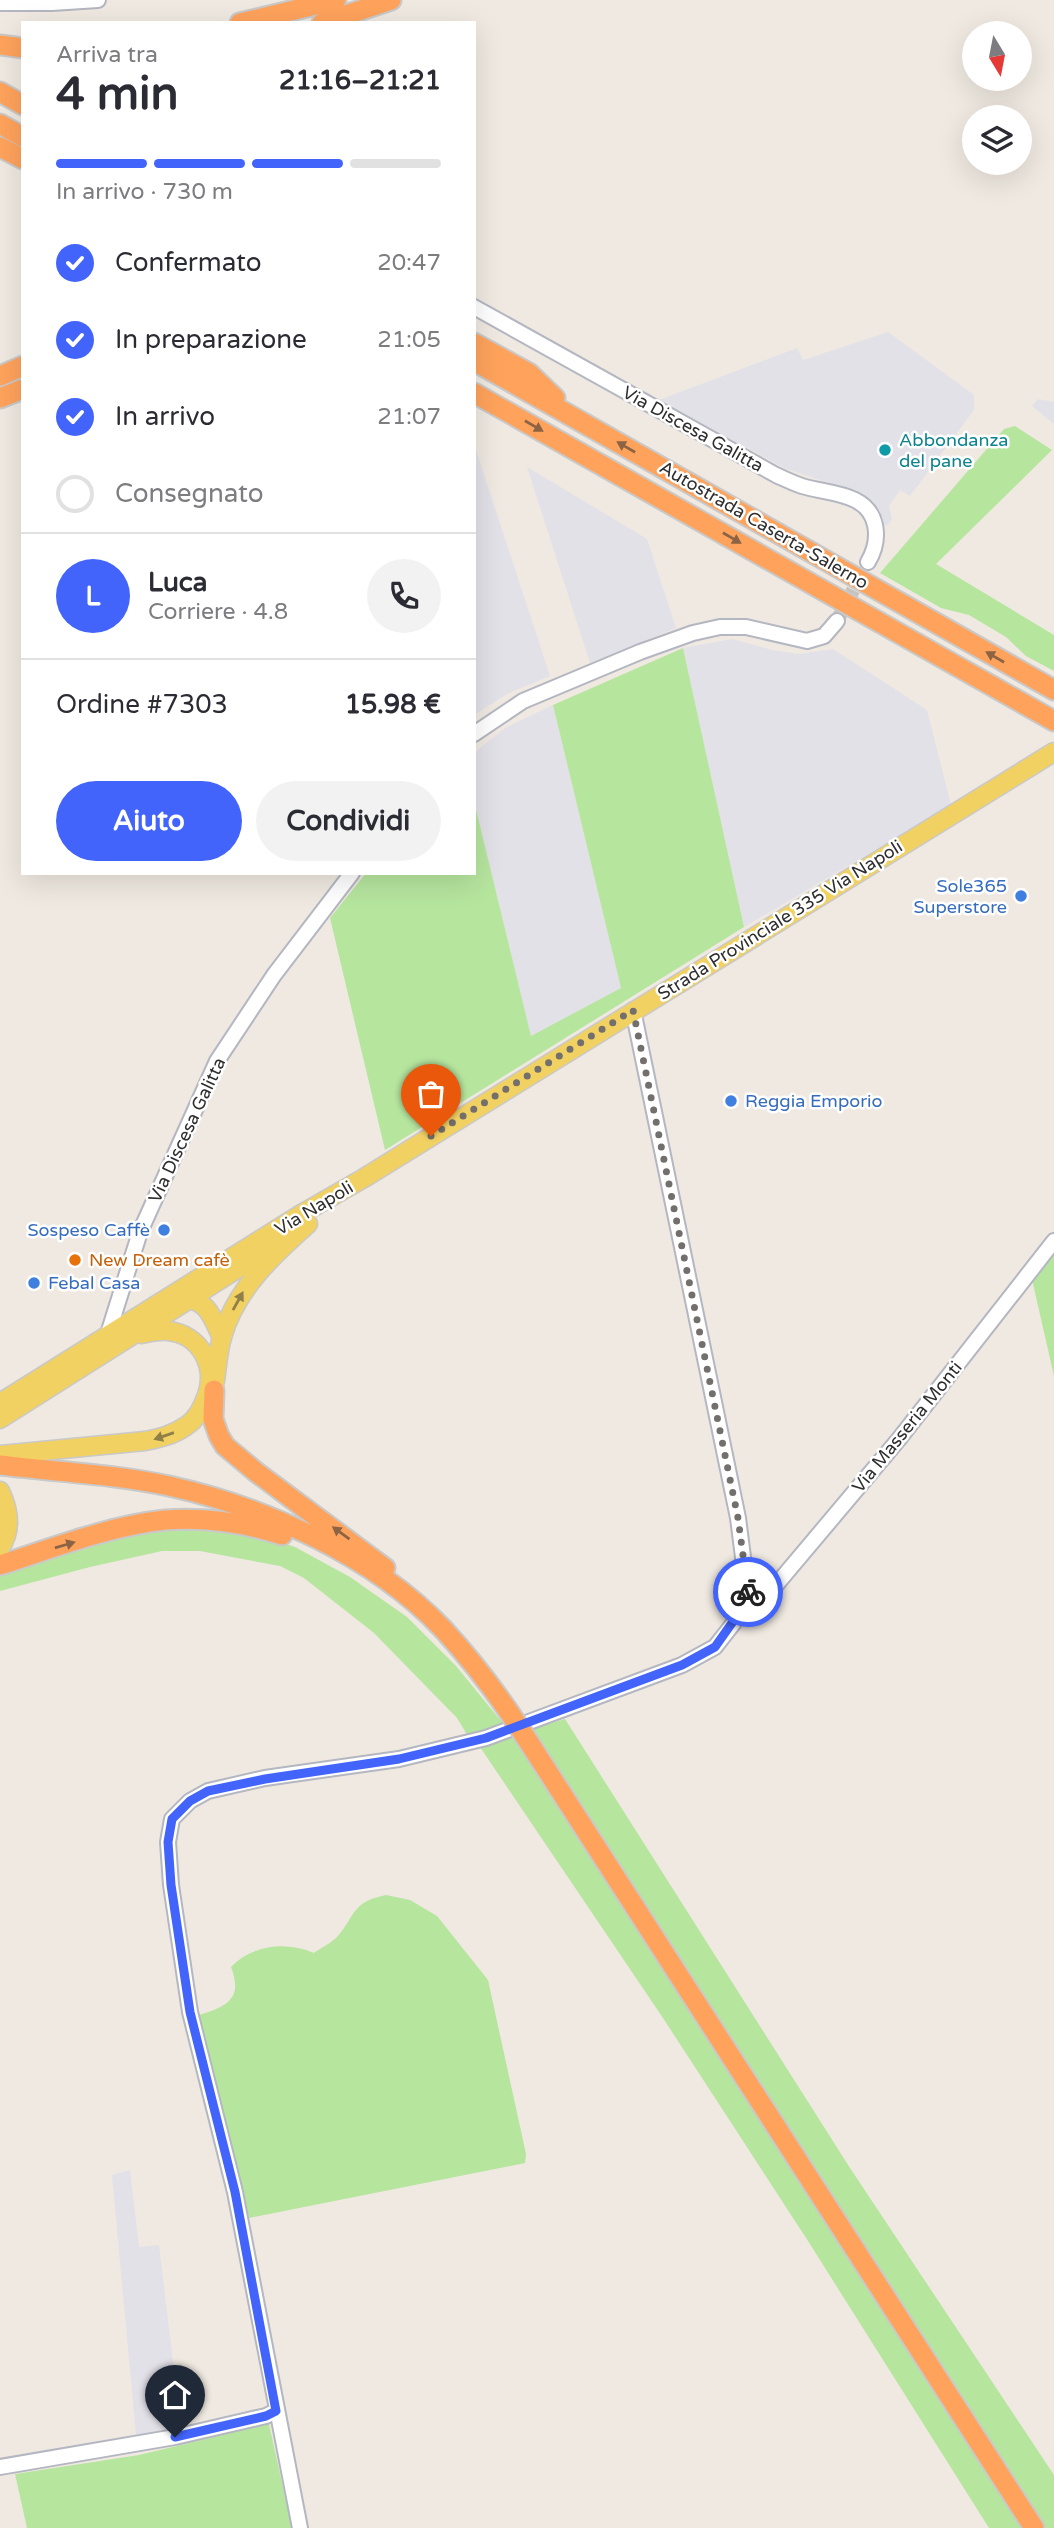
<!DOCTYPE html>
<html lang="it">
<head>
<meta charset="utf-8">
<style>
	:root { --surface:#fff; --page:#f2f2f3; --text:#2b2b33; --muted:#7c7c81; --line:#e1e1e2; --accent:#4264fb }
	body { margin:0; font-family:"Varela Round",sans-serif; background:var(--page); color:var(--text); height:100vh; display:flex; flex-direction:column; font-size:26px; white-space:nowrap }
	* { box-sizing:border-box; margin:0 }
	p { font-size:23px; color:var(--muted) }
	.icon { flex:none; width:38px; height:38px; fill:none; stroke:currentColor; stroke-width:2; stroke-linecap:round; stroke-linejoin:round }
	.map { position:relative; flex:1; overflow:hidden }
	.details { position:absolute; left:21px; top:21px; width:455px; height:854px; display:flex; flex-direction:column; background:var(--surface); border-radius:0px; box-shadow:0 7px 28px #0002 }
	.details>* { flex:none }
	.needle { width:46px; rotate:170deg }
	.buttons { position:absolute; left:962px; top:21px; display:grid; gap:14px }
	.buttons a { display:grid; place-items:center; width:70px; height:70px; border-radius:50%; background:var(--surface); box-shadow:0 7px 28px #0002; font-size:35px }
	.pin { position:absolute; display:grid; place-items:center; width:60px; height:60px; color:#fff; margin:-72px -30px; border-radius:50% 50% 50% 0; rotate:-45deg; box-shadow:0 0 7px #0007 }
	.pin .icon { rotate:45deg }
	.courier { position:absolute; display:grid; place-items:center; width:70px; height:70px; margin:-35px; border:5px solid #4264fb; border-radius:50%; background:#fff; color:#222; box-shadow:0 2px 9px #0007 }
	.head em { font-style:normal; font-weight:700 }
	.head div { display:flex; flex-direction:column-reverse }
	.head { display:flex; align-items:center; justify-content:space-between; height:119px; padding:0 35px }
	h1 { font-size:46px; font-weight:700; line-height:52px }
	.bar { display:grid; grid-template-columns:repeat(4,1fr); gap:10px 7px; align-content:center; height:84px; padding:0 35px }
	.bar i { height:9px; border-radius:5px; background:var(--line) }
	.bar .selected { background:var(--accent) }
	.bar p { grid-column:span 4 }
	.line { display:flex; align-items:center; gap:18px; padding:0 35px; border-top:2px solid var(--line) }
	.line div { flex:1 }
	.round { display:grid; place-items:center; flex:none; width:74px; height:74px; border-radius:37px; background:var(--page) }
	ol { padding:0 35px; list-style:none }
	li { display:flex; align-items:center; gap:21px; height:77px }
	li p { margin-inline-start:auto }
	li .icon { padding:7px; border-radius:50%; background:var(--accent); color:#fff; stroke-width:4 }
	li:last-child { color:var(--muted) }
	li i { width:38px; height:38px; border:4px solid var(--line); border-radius:50% }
	.primary-button { display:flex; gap:14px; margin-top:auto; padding:14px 35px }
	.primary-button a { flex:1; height:80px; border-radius:42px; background:var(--accent); color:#fff; font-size:28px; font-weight:700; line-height:80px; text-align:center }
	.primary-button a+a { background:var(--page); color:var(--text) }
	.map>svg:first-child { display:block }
	.industrial { fill:#e3e1e8 }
	.green { fill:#b6e59e }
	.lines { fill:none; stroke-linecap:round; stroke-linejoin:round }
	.minor-tunnel { stroke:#c8c4bd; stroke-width:14; stroke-dasharray:14 7; stroke-linecap:butt }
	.minor-casing { stroke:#b4b7c1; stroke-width:18 }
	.major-casing { stroke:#c9c9c9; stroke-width:21 }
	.highway-casing { stroke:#c9c9c9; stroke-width:23 }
	.minor { stroke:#fff; stroke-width:14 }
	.major { stroke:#f2d163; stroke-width:18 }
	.highway { stroke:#ffa35c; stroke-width:19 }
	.highway-bridge-casing { stroke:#c9c9c9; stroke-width:23; stroke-linecap:butt }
	.highway-bridge { stroke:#ffa35c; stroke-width:19 }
	.oneway { fill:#8c6343 }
	.oneway2 { fill:#908048 }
	.done { stroke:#726f6d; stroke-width:7; stroke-dasharray:0 12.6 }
	.route { stroke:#4264fb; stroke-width:9 }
	.culture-dot { fill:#0f9aa8; stroke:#fff; stroke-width:2.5 }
	.shop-dot { fill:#3f7fe0; stroke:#fff; stroke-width:2.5 }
	.food-dot { fill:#e8710a; stroke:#fff; stroke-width:2.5 }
	.labels { text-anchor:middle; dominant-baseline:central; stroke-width:5; stroke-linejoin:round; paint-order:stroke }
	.street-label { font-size:18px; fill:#2e2e2e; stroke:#fff }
	.culture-label { font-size:18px; fill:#0d838f; stroke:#fff; text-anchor:start }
	.shop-label { font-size:18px; fill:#366cbe; stroke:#fff; text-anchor:end }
	.food-label { font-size:18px; fill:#c56008; stroke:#fff; text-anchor:start }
</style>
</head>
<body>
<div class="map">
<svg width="1054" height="2528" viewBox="0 0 1054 2528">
	<rect width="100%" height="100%" fill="#efe9e1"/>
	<path class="industrial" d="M888,332L974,395V410L910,496L900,490L889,506L892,519L888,525L883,526L879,512L861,494L784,468L659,400L797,348L803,360Z
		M1038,399L1054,402V424L1032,406Z
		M474,444L550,676L507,694L474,715Z
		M527,467L647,539L676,628L590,663Z
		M732,639L772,650L799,654L833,649L927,710L951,805L744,927L683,648Z
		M553,705L621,988L531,1037L474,801V753L505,728Z
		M130,2170L139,2247L159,2245L181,2428L136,2435L112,2175Z"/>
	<path class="green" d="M1015,426L1052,450L936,564L1054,635V671L1026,656L1006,637L969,615L941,608L880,573L1004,429Z
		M683,648L744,927L385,1150L330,918L366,873H474V801L531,1036L621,988L553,705Z
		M1054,1247V1376L1031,1275Z
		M172,1527L247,1531L295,1547L350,1577L407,1617L456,1666L506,1727L469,1738L457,1718L374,1633L304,1578L280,1566L200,1551H162L90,1567L0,1591V1573L99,1540Z
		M565,1719L850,2168L1054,2475V2528H1046L1039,2518L533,1729Z
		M511,1735L1022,2528H989L808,2241L663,2018L480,1747Z
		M386,1895L410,1900L437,1916L488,1980L526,2154L525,2163L249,2218L199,2015C228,2006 243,1998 231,1967C252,1945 286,1941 314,1953C321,1948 331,1943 337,1937C356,1915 351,1902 386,1895Z
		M269,2424L292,2528H27L15,2474L139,2455Z"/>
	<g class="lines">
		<path class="minor-tunnel" d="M837,621L868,562"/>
		<defs>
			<path id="minor" d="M0,3H52L98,0
				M474,307L776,475C785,479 793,483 802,486C828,494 868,492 875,525C878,539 875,550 868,562
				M474,734L523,701L640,652L693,633L720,627H746L807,641L824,636L837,621
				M107,1337L140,1232L217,1061L274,975L352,873
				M748,1596L759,1597L771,1591L899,1439L1054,1241
				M0,2467L175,2437L266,2416L276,2411
				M300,2528L235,2192L190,2012L171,1885L168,1842L172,1819L190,1801L208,1791L265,1778L399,1759L486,1738L682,1665L715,1647L733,1624L748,1596L738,1518L633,1010"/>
			<path id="major" d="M183,1299C207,1298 213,1319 222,1338
				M215,1381C217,1367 218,1351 222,1337C236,1289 272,1256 308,1224
				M0,1403L303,1213L364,1178L1054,752
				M0,1419L278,1243
				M0,1455L145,1441C160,1438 173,1435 186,1426C197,1419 202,1408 207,1395C217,1366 200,1334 168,1331C159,1330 150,1332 141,1334
				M0,1491C9,1510 12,1530 0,1548"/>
			<path id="highway" d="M240,23L336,0
				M322,23L391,0
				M0,45L23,48
				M0,92L23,105
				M0,124L23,137
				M0,147L23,159
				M474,343L529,373L555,398
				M474,361L1054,690
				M0,376L23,366
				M474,393L1054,721
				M0,398L23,389
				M214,1390L213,1419L219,1436L225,1446L256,1472L385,1568
				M0,1465C56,1472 114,1474 169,1486C265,1507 374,1556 443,1629C467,1655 489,1683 509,1712
				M0,1565C53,1548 109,1526 165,1520C204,1517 245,1523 282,1535
				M530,1744L1034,2528"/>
		</defs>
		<use href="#minor" class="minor-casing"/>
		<use href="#major" class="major-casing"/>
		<use href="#highway" class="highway-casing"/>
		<use href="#minor" class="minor"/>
		<use href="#major" class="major"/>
		<use href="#highway" class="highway"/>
		<defs>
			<path id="highway-bridge" d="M509,1712L530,1744"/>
		</defs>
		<use href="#highway-bridge" class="highway-bridge-casing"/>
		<use href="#highway-bridge" class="highway-bridge"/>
	</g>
	<defs><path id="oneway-solid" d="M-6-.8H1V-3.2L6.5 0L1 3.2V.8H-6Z" transform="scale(1.75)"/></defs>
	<g class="oneway">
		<use href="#oneway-solid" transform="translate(534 426) rotate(30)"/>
		<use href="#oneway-solid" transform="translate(626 447) rotate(-150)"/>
		<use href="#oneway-solid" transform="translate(732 538) rotate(30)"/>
		<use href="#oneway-solid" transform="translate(995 657) rotate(-150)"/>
		<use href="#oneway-solid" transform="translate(341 1533) rotate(-144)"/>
		<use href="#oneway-solid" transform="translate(65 1545) rotate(-16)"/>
	</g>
	<g class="oneway2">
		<use href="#oneway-solid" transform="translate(238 1301) rotate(-61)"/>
		<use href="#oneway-solid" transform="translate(164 1436) rotate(161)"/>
	</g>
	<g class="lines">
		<path class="done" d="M431,1136L633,1010L738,1518L748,1592"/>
		<path class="route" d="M175,2437L266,2416L276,2411L235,2192L190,2012L171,1885L168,1842L172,1819L190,1801L208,1791L265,1779L399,1759L486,1738L682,1665L715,1647L744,1606L748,1592"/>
	</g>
	<circle class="culture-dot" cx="885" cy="450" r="7"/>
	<g class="shop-dot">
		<circle cx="1021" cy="896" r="7"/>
		<circle cx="731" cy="1101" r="7"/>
		<circle cx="164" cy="1230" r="7"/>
		<circle cx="34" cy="1283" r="7"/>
	</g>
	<circle class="food-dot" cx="75" cy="1260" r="7"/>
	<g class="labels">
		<g class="street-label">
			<text transform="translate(693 429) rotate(29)">Via Discesa Galitta</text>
			<text transform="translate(764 525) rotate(30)">Autostrada Caserta-Salerno</text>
			<text transform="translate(780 920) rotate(-32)">Strada Provinciale 335 Via Napoli</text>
			<text transform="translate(187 1130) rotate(-65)">Via Discesa Galitta</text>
			<text transform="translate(314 1208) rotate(-31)">Via Napoli</text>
			<text transform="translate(907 1427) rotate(-51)">Via Masseria Monti</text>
		</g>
		<g class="culture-label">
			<text x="899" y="440">Abbondanza<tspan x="899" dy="21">del pane</tspan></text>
		</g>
		<g class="shop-label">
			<text x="1007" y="886">Sole365<tspan x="1007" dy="21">Superstore</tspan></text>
			<text x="745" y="1101" text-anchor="start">Reggia Emporio</text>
			<text x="150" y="1230">Sospeso Caffè</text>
			<text x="48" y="1283" text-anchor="start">Febal Casa</text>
		</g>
		<g class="food-label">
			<text x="89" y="1260">New Dream cafè</text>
		</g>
	</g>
</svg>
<div class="buttons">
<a><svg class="needle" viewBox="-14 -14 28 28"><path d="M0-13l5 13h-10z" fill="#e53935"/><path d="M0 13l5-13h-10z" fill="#7c7c81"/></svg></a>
<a><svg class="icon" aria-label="layers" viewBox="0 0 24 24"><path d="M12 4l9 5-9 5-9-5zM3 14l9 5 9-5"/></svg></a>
</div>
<div class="pin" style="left:431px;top:1136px;background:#ea580c"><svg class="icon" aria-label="bag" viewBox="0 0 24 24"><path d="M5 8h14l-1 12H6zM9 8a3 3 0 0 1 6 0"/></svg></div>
<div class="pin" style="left:175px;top:2437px;background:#1f2937"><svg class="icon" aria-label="home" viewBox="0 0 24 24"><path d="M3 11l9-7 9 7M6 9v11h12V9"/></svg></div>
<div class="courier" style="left:748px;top:1592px"><svg class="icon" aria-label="bike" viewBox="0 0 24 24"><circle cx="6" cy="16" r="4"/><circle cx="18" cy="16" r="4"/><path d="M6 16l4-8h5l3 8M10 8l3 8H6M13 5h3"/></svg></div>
<section class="details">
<div class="head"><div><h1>4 min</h1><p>Arriva tra</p></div><em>21:16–21:21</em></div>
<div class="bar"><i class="selected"></i><i class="selected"></i><i class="selected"></i><i></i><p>In arrivo · 730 m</p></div>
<ol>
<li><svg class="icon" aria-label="check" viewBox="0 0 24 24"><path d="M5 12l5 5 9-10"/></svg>Confermato<p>20:47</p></li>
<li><svg class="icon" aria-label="check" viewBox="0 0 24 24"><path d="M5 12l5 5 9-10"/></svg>In preparazione<p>21:05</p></li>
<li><svg class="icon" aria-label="check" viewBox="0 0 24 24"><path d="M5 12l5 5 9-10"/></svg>In arrivo<p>21:07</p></li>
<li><i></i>Consegnato</li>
</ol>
<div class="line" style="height:126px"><b class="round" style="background:var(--accent);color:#fff">L</b><div><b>Luca</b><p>Corriere · 4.8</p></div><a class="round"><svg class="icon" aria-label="phone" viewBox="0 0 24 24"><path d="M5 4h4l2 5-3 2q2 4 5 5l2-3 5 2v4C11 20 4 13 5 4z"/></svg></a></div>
<div class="line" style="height:91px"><div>Ordine #7303</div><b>15.98 €</b></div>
<div class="primary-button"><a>Aiuto</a><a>Condividi</a></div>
</section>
</div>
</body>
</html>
